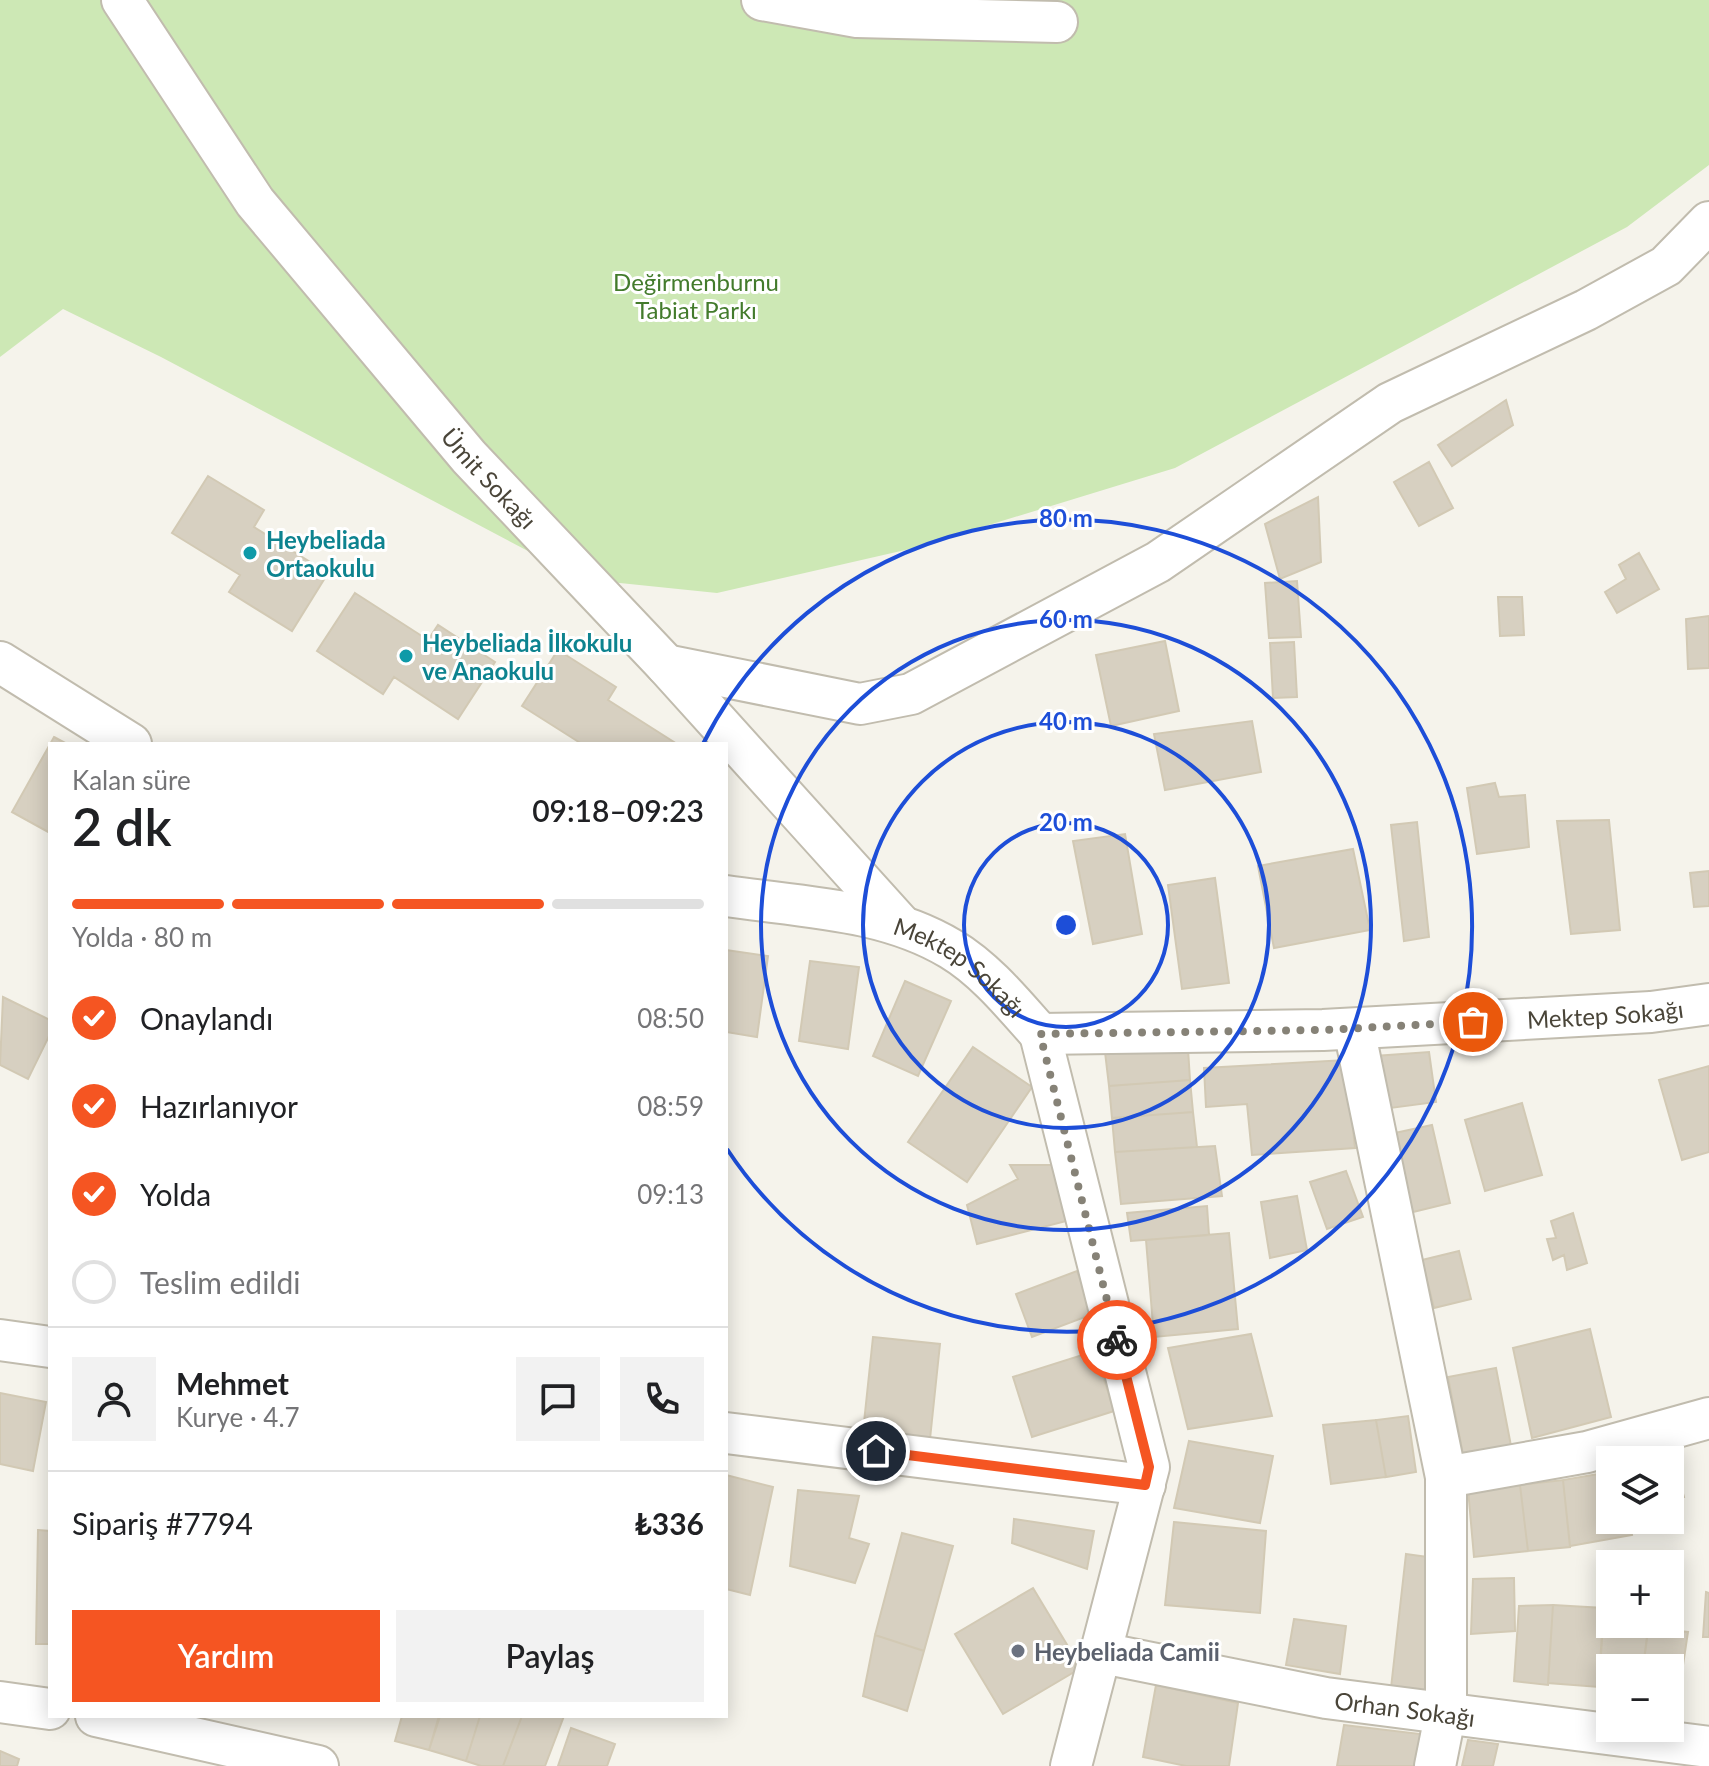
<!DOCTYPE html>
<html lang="tr">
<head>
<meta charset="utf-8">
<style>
	:root { --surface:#fff; --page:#f2f2f2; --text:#202124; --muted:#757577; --line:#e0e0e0; --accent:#f55522 }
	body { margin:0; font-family:Lato,sans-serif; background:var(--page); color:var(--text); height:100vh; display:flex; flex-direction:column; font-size:30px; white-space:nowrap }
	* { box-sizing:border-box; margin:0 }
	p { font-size:26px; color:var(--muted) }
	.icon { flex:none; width:44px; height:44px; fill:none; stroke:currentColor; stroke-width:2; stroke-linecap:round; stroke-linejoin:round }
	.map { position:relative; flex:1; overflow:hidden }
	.panel { position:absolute; left:48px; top:742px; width:680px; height:976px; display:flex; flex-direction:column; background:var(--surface); border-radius:0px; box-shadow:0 4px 20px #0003 }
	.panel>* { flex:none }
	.tools { position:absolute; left:1596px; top:1446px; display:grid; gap:16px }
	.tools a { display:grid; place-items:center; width:88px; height:88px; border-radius:0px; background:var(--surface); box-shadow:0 4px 20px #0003; font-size:40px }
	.pin { position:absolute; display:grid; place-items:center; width:68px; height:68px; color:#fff; margin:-34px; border:4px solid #fff; border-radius:50%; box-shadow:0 2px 8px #0007 }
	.courier { position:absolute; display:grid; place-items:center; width:80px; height:80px; margin:-40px; border:6px solid #f55522; border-radius:50%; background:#fff; color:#222; box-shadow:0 2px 10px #0007 }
	.summary em { font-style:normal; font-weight:600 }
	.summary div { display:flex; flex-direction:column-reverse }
	.summary { display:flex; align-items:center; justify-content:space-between; height:136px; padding:0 24px }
	h1 { font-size:52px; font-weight:600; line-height:60px }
	.bar { display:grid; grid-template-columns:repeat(4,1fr); gap:12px 8px; align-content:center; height:96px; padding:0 24px }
	.bar i { height:10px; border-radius:6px; background:var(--line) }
	.bar .active { background:var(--accent) }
	.bar p { grid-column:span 4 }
	.line { display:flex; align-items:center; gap:20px; padding:0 24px; border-top:2px solid var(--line) }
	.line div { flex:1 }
	.round { display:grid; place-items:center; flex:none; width:84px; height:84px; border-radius:0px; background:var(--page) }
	ol { padding:0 24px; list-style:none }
	li { display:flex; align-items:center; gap:24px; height:88px }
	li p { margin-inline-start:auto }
	li .icon { padding:8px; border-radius:50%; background:var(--accent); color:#fff; stroke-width:4 }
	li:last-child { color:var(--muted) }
	li i { width:44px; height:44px; border:4px solid var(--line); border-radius:50% }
	.action { display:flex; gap:16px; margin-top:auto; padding:16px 24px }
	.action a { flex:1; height:92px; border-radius:0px; background:var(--accent); color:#fff; font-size:32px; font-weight:600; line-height:92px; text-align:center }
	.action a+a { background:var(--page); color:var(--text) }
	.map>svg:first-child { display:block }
	.green { fill:#cde8b5 }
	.building { fill:#d7d0c1; stroke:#d2c9b4; stroke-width:2 }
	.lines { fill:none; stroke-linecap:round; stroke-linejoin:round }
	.minor-casing { stroke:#c1bcae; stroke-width:44 }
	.minor { stroke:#fff; stroke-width:40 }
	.done { stroke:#868277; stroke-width:8; stroke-dasharray:0 14.4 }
	.route { stroke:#f55522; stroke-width:10 }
	.ring { fill:none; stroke:#1d4ed8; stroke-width:4 }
	.culture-dot { fill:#0f9aa8; stroke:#fff; stroke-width:3 }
	.worship-dot { fill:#6b7280; stroke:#fff; stroke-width:3 }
	.labels { text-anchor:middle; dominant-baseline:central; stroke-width:6; stroke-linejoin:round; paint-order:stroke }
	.park-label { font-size:24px; fill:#437b2c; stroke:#fff }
	.street-label { font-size:24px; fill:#4a4539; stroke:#fff }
	.culture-label { font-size:24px; font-weight:bold; fill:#0d838f; stroke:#fff; text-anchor:start }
	.worship-label { font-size:24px; font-weight:bold; fill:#5b616d; stroke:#fff; text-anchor:start }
	.centre { fill:#1d4ed8; stroke:#fff; stroke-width:4 }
	.ring-label { font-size:24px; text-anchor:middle; font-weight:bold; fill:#1d4ed8; stroke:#fff; stroke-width:6; stroke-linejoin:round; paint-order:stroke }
</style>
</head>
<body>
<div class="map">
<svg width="1709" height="1766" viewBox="0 0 1709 1766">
	<rect width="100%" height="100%" fill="#f5f3eb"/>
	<path class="green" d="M0,0H1709V165L1627,227L1175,468L914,548L717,593L581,579L161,357L63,309L0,357Z"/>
	<path class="building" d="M1506,400L1513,425L1452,466L1438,445Z
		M1429,462L1453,508L1419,526L1394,482Z
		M208,476L264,510L254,527L328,573L292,631L229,592L240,575L172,533Z
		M1318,497L1321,562L1280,579L1265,524Z
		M1639,553L1659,589L1617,613L1605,592L1626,579L1619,565Z
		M1297,581L1301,637L1269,638L1265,583Z
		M355,593L428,640L438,625L495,662L458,719L394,677L383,694L317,651Z
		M1498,597H1522L1524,635L1500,636Z
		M1709,616V668L1688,669L1686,619Z
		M1165,641L1179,711L1111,726L1096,655Z
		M1294,642L1297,697L1273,698L1270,643Z
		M558,650L616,687L608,700L677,744H582L522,706Z
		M1252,721L1261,772L1165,790L1154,734Z
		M54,737L67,744H50V833L12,812Z
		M1495,783L1499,797L1525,795L1529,847L1477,854L1467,788Z
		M1609,820L1620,930L1571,934L1557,821Z
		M1417,822L1429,937L1404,941L1391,825Z
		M1125,834L1142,934L1093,944L1073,841Z
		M1353,849L1370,930L1274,948L1258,866Z
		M1709,871V906L1694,907L1690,873Z
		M1215,878L1229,983L1182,989L1168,885Z
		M726,950L768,956L757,1037L726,1032Z
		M810,961L859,967L848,1049L799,1041Z
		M905,981L951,1001L918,1076L873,1056Z
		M3,997L50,1020V1034L28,1079L0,1065Z
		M973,1047L1032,1087L967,1182L908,1142Z
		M1188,1049L1190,1080L1109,1086L1105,1052Z
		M1429,1052L1436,1102L1383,1109L1375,1056Z
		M1346,1060L1355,1148L1252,1155L1247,1104L1206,1107L1204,1068Z
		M1709,1066V1152L1682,1160L1659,1080Z
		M1190,1080L1193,1112L1112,1118L1109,1086Z
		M1522,1103L1542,1175L1485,1191L1465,1120Z
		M1193,1112L1197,1147L1115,1152L1112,1118Z
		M1432,1125L1450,1203L1409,1213L1390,1134Z
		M1215,1146L1222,1196L1121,1204L1115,1152Z
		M1010,1165H1052L1066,1221L977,1244L967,1205L1018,1179Z
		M1346,1171L1363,1217L1327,1229L1310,1182Z
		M1297,1196L1307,1250L1270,1258L1261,1202Z
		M1207,1206L1209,1235L1131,1241L1127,1213Z
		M1573,1213L1587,1263L1567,1270L1564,1255L1553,1260L1547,1239L1556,1238L1551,1221Z
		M1229,1233L1238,1329L1154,1337L1146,1240Z
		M1459,1251L1471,1299L1434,1308L1422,1260Z
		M1077,1271L1093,1314L1032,1337L1016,1294Z
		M1590,1329L1611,1417L1532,1438L1513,1348Z
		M1251,1334L1272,1416L1188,1429L1168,1348Z
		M873,1337L940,1344L930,1439L863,1432Z
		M1095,1351L1114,1411L1032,1437L1013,1377Z
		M1496,1368L1512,1451L1464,1460L1448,1377Z
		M0,1393L46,1402L33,1471L0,1464Z
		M1408,1416L1416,1472L1386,1477L1376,1420Z
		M1376,1420L1386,1477L1331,1484L1323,1425Z
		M1189,1441L1273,1456L1260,1523L1174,1508Z
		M1672,1454L1684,1497L1670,1501V1460H1649Z
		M1610,1472V1520H1630L1632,1535L1570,1546L1563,1480Z
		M726,1475L773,1487L750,1595L726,1589Z
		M1563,1480L1570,1547L1528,1551L1520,1485Z
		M1520,1485L1528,1551L1474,1557L1468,1489Z
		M798,1490L859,1496L849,1538L869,1544L855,1583L790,1566Z
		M1014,1519L1094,1531L1087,1569L1012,1543Z
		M1174,1522L1266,1531L1260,1613L1165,1605Z
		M38,1530L50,1531V1644H36Z
		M902,1533L953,1546L924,1651L875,1635Z
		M1406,1554L1443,1559L1427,1699L1390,1697Z
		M1514,1578L1515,1631L1471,1634L1473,1579Z
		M1033,1588L1081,1668L1003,1714L955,1634Z
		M1706,1592L1709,1593V1637H1703Z
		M1553,1605L1548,1685L1514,1681L1519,1606Z
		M1553,1605L1604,1608L1599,1687L1548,1683Z
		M1603,1618L1610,1619V1624H1649L1643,1668H1610V1695L1598,1694Z
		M1294,1619L1346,1626L1340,1674L1286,1665Z
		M1648,1628L1688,1632L1675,1718L1670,1717V1668H1643Z
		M875,1635L924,1651L907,1711L863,1696Z
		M1156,1685L1238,1703L1229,1766H1186L1143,1757Z
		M402,1716H440L429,1750L395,1741Z
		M439,1716H480L466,1761L429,1750Z
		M480,1716H522L503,1766H481L466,1761Z
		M522,1716H564L545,1766H503Z
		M1344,1725L1429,1735L1425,1766H1337Z
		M571,1728L615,1744L607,1766H558Z
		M1468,1740L1498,1744L1493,1766H1462Z
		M0,1751L19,1759L17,1766H0Z"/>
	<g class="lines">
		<defs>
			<g id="minor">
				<path id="s1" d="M122,0L255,202L469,457L666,665L899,923"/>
				<path d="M762,0L857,17L1057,22"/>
				<path d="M0,662L131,744"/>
				<path d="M666,665L860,704L911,694L1158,562L1390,403L1586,310L1666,266L1709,222"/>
				<path id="s2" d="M726,896C802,907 885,909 951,949C986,970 1014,1005 1040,1034L1323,1030L1651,1012L1709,1004"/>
				<path d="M1354,1029L1446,1477V1711L1435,1766"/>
				<path d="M1040,1034L1149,1467L1071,1766"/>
				<path d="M0,1340L50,1347"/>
				<path d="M726,1433L1145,1485"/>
				<path d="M1446,1477L1587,1452L1709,1418"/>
				<path id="s3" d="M1102,1653L1326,1698L1709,1747"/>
				<path d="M0,1702L50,1709"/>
				<path d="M96,1716L318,1766"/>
			</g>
		</defs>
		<use href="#minor" class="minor-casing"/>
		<use href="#minor" class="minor"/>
	</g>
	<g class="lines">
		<path class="done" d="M1117,1340L1040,1034L1323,1030L1473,1022"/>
		<path class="route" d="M876,1451L1145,1485L1149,1467L1117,1340"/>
	</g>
	<g class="ring">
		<circle cx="1066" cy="925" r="102"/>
		<circle cx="1066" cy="925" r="203"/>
		<circle cx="1066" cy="925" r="305"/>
		<path d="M703 744A406 406 0 1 1 727 1149"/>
	</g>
	<g class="culture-dot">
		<circle cx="250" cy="553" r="8"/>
		<circle cx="406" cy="656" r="8"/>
	</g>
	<circle class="worship-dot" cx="1018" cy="1651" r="8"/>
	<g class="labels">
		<g class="park-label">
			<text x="696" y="281">Değirmenburnu<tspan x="696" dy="28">Tabiat Parkı</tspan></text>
		</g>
		<g class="street-label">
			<text stroke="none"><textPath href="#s1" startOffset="604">Ümit Sokağı</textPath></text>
			<text stroke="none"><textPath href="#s2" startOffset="250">Mektep Sokağı</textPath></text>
			<text stroke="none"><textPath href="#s2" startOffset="922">Mektep Sokağı</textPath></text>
			<text stroke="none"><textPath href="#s3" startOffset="308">Orhan Sokağı</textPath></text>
		</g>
		<g class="culture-label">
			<text x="266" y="539">Heybeliada<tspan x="266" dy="28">Ortaokulu</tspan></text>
			<text x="422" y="642">Heybeliada İlkokulu<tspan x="422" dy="28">ve Anaokulu</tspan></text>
		</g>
		<g class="worship-label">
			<text x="1034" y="1651">Heybeliada Camii</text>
		</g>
	</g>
	<circle cx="1066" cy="925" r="12" class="centre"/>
	<g class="ring-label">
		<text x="1066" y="527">80 m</text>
		<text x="1066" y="628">60 m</text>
		<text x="1066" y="730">40 m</text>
		<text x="1066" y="831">20 m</text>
	</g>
</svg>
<div class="tools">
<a><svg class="icon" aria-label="layers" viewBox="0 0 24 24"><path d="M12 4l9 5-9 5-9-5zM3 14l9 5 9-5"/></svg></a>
<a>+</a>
<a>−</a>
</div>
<div class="pin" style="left:1473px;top:1022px;background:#ea580c"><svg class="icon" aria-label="bag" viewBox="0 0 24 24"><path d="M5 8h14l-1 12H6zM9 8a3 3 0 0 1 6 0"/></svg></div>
<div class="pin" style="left:876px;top:1451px;background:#1f2937"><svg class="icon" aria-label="home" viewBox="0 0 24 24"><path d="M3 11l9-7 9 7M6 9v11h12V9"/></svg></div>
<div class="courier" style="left:1117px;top:1340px"><svg class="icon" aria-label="bike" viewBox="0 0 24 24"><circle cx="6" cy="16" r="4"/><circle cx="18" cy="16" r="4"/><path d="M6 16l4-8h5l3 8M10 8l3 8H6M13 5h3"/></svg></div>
<section class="panel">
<div class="summary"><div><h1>2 dk</h1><p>Kalan süre</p></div><em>09:18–09:23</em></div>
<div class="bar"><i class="active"></i><i class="active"></i><i class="active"></i><i></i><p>Yolda · 80 m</p></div>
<ol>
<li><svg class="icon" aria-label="check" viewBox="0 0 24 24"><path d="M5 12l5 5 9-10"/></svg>Onaylandı<p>08:50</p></li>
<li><svg class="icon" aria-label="check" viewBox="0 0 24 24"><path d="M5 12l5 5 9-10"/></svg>Hazırlanıyor<p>08:59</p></li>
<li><svg class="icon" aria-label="check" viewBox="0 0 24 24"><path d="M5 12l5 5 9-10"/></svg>Yolda<p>09:13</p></li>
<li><i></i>Teslim edildi</li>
</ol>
<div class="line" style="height:144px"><a class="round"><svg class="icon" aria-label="person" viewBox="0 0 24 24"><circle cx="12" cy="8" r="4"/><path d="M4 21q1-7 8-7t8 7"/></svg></a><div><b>Mehmet</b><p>Kurye · 4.7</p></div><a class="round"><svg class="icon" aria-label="chat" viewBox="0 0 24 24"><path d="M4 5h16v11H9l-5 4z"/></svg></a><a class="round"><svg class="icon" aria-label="phone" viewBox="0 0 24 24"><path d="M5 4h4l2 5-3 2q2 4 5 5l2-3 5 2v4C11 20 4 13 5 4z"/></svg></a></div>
<div class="line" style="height:104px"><div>Sipariş #7794</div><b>₺336</b></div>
<div class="action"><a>Yardım</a><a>Paylaş</a></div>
</section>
</div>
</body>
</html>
